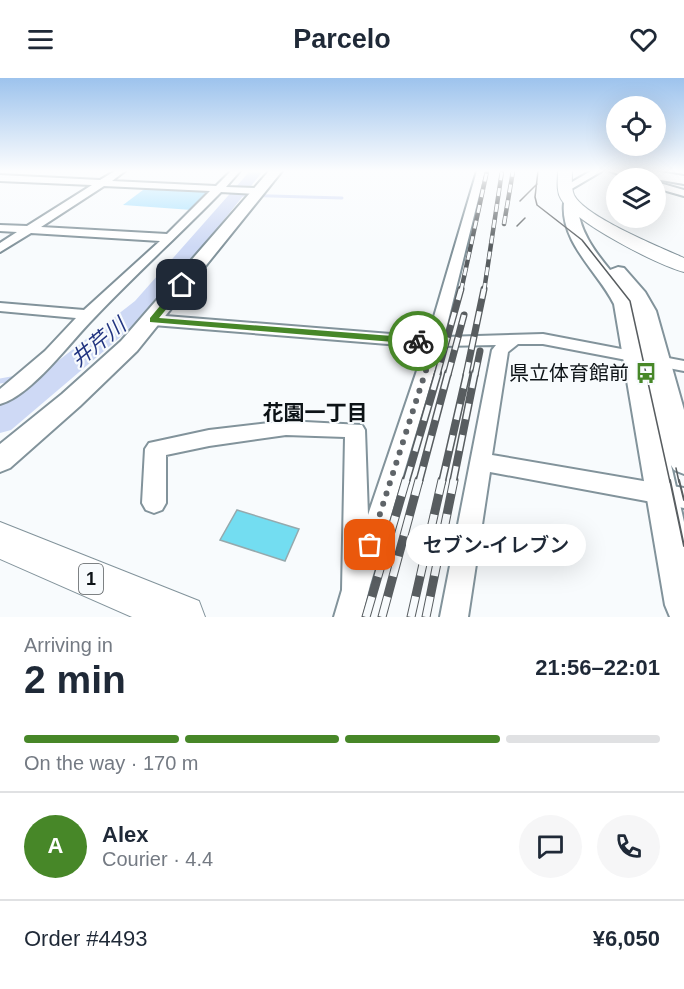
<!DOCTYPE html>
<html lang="en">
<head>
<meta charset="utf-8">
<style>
	:root { --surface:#fff; --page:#f6f6f7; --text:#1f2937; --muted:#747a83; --line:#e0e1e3; --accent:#478728 }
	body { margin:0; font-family:Arial,"Noto Sans JP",sans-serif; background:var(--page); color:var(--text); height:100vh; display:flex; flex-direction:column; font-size:22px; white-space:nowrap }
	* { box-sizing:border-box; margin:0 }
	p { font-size:20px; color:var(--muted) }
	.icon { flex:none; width:33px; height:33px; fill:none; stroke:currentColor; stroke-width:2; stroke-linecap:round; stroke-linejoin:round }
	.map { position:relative; height:539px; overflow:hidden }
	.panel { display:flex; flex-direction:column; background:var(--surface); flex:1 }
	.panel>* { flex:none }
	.buttons { position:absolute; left:606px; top:18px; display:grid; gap:12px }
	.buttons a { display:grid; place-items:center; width:60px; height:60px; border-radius:50%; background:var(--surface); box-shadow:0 6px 24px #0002; font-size:30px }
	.pin { position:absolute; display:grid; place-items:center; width:51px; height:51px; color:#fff; margin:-26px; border-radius:12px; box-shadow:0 3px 9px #0006 }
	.courier { position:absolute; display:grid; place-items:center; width:60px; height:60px; margin:-30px; border:4px solid #478728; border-radius:50%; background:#fff; color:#222; box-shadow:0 2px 8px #0007 }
	.bubble { position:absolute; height:42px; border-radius:21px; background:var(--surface); box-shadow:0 6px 24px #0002; font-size:20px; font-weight:600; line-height:42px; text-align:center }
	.headline em { font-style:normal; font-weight:600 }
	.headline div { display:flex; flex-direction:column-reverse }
	.headline { display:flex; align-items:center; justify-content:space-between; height:102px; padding:0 24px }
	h1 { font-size:39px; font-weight:600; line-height:45px }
	.bar { display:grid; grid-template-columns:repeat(4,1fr); gap:9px 6px; align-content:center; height:72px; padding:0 24px }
	.bar i { height:8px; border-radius:4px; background:var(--line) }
	.bar .on { background:var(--accent) }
	.bar p { grid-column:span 4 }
	.line { display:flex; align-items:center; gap:15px; padding:0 24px; border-top:2px solid var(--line) }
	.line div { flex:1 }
	.round { display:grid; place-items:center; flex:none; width:63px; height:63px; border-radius:32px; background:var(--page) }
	header { display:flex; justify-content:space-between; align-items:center; height:78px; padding:0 24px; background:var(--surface); font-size:27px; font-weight:600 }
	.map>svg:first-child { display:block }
	.green { fill:#a5e1ff }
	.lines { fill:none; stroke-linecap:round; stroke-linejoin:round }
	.stream-far2 { stroke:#ced9f5; stroke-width:3 }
	.stream-far1 { stroke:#ced9f5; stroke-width:4.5 }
	.stream { stroke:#ced9f5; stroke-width:5 }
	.river { fill:#ced9f5; fill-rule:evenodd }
	.building { fill:#73ddf1; stroke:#95a9ad; stroke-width:1.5 }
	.street-casing { stroke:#82939b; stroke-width:4 }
	.secondary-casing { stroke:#82939b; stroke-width:4 }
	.primary-casing { stroke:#82939b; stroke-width:2 }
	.street { fill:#fff; fill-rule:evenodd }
	.secondary { fill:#fff; fill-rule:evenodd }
	.primary { fill:#fff; fill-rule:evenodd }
	.tram-far1 { stroke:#585d60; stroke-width:1.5 }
	.tram { stroke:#585d60; stroke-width:2 }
	.rail-far3-casing { stroke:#585d60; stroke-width:4.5 }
	.rail-far2-casing { stroke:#585d60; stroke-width:7 }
	.rail-far1-casing { stroke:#585d60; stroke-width:8 }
	.rail-casing { stroke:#585d60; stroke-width:9 }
	.rail-far3 { stroke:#f8fbfd; stroke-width:3; stroke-dasharray:8; stroke-linecap:butt }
	.rail-far2 { stroke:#f8fbfd; stroke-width:4.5; stroke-dasharray:13; stroke-linecap:butt }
	.rail-far1 { stroke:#f8fbfd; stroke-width:5; stroke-dasharray:16; stroke-linecap:butt }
	.rail { stroke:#f8fbfd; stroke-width:7; stroke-dasharray:21; stroke-linecap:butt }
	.route { fill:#478728 }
	.done { stroke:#5f6468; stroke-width:6; stroke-dasharray:0 10.8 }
	.labels { text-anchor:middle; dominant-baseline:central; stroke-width:4.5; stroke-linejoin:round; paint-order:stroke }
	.shield { fill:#f8fbfd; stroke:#54595c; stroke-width:1.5 }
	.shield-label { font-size:18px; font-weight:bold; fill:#0d1317 }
	.poi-label { font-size:20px; fill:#0d1317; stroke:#f8fbfd; text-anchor:end }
	.water-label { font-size:21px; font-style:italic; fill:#213481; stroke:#f8fbfd }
	.neighbourhood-label { font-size:21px; font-weight:bold; fill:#0d1317; stroke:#f8fbfd }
</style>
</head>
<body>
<header><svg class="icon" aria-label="menu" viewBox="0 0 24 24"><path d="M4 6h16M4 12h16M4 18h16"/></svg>Parcelo<svg class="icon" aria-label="heart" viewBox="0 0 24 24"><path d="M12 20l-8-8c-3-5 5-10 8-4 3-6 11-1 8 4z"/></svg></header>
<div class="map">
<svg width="684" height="539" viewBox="0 0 684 539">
	<rect width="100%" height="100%" fill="#f8fbfd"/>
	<path class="green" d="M147,109L212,112L192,132L123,127Z"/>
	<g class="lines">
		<path class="stream-far2" d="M239,117L342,120"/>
		<path class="stream-far1" d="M44,296L66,291"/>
		<path class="stream" d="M44,296L47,295
			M0,303L17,300"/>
		<path class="river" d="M250,93H263L151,233L11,352L0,355V328L135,223Z"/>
	</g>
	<path class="building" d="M237,432L299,451L285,483L220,462Z"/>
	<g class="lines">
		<defs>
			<path id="street" d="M115,93H125L112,103L216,108L231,93H240L226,109L257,110L262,113L257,116L221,114C179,157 135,197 94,240C71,263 31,318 0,326V311L45,273L76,240L0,233V225L84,232L160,163L31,155L0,174V165L17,154L0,153V147L27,148L92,107L0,103V97L100,102ZM104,108L210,113L167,156L41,149Z
				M477,93H485L444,259L543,256L684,283V293L543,266H518L508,274L492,377L684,410V430L490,394L468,539H440L492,272L496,267L442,268L370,507L362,539H334L342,512L345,359L286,357L209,368L166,377V425L162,432L154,435L146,432L142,425L145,371L149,365L209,352L286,343L362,347L365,352L368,437L425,269L153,247L145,242L153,237L428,259Z
				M591,93H602L568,113L560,111Z
				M610,93H623L639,100H628Z
				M656,104L684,112V118L656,110Z"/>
			<path id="secondary" d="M269,93H282L137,273L80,328L10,390L0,394V366L62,316L121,263Z
				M626,93H654L684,98V106L632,97Z
				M571,121L578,125C577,150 595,174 610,192L618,189L624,190L645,214L656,233L684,332V396L674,392L671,387L684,444V539H670L665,527L614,226C598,194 560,164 564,125Z"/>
			<path id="primary" d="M558,93H572C572,101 571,110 574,117C585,139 660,169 684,180V194C657,187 574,144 561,121C556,113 558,102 558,93Z
				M0,444L199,523L205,539H132L0,481Z"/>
		</defs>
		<use href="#street" class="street-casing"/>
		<use href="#secondary" class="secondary-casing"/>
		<use href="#primary" class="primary-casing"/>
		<use href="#street" class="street"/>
		<use href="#secondary" class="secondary"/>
		<use href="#primary" class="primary"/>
		<path class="tram-far1" d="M538,93L535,119L537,127L582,162L630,223L670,404
			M520,123L537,106
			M517,148L525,140
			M676,390L679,404"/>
		<path class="tram" d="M670,402L684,468
			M679,402L684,422"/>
		<defs>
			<path id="rail-far3" d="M504,146L513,93
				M461,213L487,93
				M484,213L502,93"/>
			<path id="rail-far2" d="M437,297L461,211
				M448,297L464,237
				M466,297L484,211
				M475,297L480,273"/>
			<path id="rail-far1" d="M406,404L438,295
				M419,404L448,295
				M442,404L467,295
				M453,404L475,295"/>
			<path id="rail" d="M366,539L406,402
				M382,539L419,402
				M411,539L442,402
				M426,539L454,402"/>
		</defs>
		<use href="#rail-far3" class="rail-far3-casing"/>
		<use href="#rail-far2" class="rail-far2-casing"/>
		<use href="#rail-far1" class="rail-far1-casing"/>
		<use href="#rail" class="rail-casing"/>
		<use href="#rail-far3" class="rail-far3"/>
		<use href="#rail-far2" class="rail-far2"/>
		<use href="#rail-far1" class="rail-far1"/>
		<use href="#rail" class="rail"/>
	</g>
	<linearGradient id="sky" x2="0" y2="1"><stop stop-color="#9dc3ed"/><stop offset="0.55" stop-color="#fcfdfe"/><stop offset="1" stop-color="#fcfdfe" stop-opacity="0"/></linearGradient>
	<rect width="684" height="169" fill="url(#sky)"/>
	<path class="route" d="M179,205L186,207L159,240L418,260L423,263L418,266L150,244V240Z"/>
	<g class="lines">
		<path class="done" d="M370,467L435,264L418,263"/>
	</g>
	<defs>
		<symbol id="bus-bare" viewBox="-9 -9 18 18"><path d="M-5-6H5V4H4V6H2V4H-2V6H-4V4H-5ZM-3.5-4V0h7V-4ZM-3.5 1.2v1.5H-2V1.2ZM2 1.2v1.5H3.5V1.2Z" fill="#478728" stroke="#f8fbfd" stroke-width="2.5" paint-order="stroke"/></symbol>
	</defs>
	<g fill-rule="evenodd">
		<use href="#bus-bare" x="631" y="280" width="30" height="30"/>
	</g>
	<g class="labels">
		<rect class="shield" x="79" y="486" width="24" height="30" rx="4.5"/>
		<g class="shield-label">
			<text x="91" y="501">1</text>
		</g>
		<g class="poi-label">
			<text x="629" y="295">県立体育館前</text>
		</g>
		<g class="water-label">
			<text transform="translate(98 264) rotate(-39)">井芹川</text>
		</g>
		<g class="neighbourhood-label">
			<text x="315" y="334">花園一丁目</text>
		</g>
	</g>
</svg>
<div class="buttons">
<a><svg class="icon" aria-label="locate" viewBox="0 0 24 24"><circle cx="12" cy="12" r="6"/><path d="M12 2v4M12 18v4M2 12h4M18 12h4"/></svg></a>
<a><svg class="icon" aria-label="layers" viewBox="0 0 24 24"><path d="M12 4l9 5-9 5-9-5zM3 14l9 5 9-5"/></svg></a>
</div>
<div class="pin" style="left:370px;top:467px;background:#ea580c"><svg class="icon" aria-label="bag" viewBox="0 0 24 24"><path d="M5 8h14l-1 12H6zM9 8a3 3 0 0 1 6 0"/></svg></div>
<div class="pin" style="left:182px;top:207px;background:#1f2937"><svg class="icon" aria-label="home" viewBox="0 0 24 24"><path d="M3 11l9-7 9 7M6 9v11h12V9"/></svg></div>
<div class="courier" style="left:418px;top:263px"><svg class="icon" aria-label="bike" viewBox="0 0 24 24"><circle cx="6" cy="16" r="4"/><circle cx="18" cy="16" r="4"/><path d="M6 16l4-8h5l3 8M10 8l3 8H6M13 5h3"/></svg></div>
<div class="bubble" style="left:406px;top:446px;width:180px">セブン-イレブン</div>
</div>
<section class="panel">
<div class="headline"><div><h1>2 min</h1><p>Arriving in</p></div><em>21:56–22:01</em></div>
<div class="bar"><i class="on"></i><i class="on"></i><i class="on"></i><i></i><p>On the way · 170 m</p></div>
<div class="line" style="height:108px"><b class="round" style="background:var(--accent);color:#fff">A</b><div><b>Alex</b><p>Courier · 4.4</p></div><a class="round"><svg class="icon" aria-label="chat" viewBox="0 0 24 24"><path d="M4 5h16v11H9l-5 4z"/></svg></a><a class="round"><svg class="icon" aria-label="phone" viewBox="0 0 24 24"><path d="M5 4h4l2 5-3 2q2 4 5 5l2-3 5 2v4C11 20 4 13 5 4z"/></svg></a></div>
<div class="line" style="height:78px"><div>Order #4493</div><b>¥6,050</b></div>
</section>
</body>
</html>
